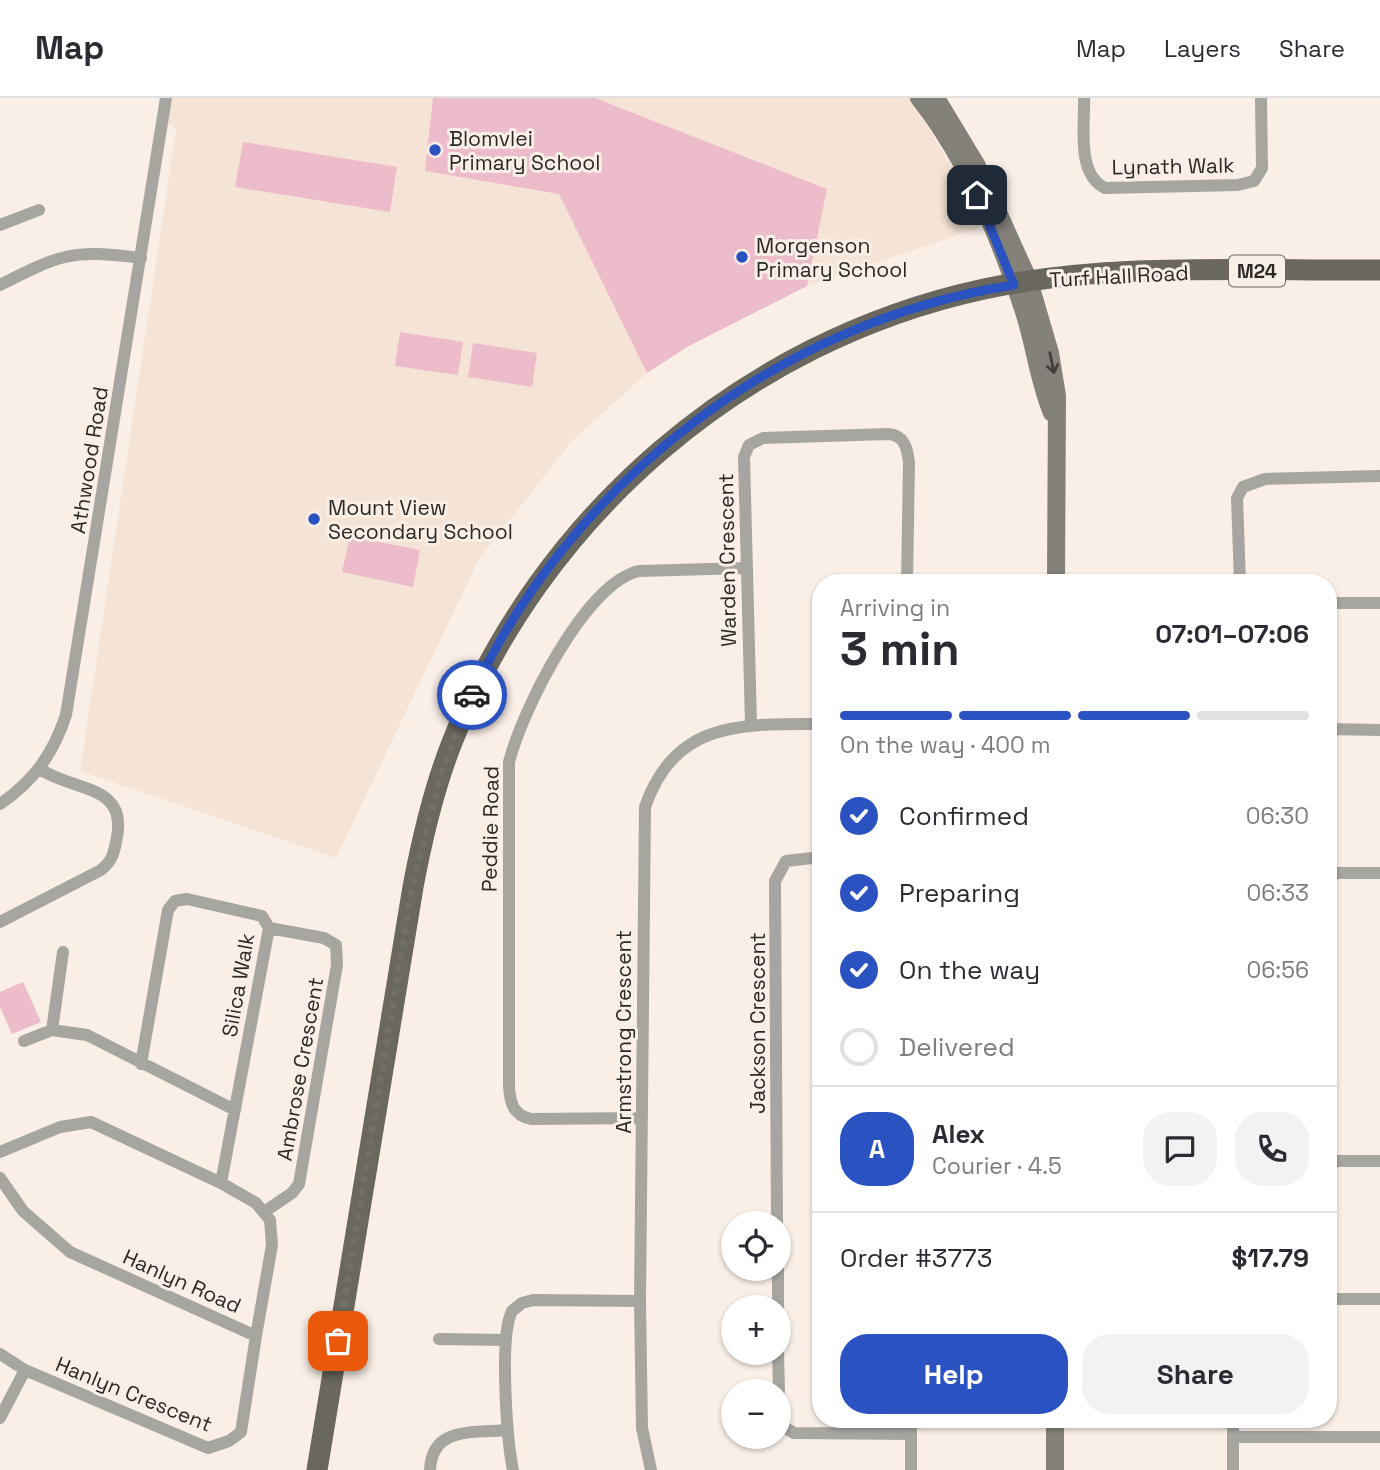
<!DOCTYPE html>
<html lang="en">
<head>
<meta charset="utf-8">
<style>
	:root { --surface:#fff; --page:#f2f2f3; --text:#2b2b33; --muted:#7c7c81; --line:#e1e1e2; --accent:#2a52c1 }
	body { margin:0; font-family:"Space Grotesk",sans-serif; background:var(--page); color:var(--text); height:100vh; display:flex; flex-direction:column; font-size:26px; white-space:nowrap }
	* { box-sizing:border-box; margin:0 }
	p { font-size:23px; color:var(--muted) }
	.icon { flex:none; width:38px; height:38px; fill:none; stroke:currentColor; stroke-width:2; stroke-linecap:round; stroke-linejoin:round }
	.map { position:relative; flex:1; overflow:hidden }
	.sheet { position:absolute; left:812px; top:476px; width:525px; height:854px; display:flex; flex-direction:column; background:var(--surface); border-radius:28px; box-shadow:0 2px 5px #0004 }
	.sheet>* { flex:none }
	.controls { position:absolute; left:721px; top:1113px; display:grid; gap:14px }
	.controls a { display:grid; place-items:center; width:70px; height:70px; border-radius:50%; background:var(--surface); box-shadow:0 2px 5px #0004; font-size:35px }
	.pin { position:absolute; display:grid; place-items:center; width:60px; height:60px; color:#fff; margin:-30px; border-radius:14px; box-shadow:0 4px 10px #0006 }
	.courier { position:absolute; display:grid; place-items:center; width:70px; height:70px; margin:-35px; border:5px solid #2a52c1; border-radius:50%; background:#fff; color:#222; box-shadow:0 2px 9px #0007 }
	.summary em { font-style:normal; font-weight:700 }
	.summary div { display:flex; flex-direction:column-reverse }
	.summary { display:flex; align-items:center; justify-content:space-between; height:119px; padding:0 28px }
	h1 { font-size:46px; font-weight:700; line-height:52px }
	.bar { display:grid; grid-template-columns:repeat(4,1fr); gap:10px 7px; align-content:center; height:84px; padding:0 28px }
	.bar i { height:9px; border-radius:5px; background:var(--line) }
	.bar .active { background:var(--accent) }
	.bar p { grid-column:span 4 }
	.line { display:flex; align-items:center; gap:18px; padding:0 28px; border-top:2px solid var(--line) }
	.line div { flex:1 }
	.round { display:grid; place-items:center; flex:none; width:74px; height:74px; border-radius:28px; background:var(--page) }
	ol { padding:0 28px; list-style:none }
	li { display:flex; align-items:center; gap:21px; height:77px }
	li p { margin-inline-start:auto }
	li .icon { padding:7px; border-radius:50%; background:var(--accent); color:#fff; stroke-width:4 }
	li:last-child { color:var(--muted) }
	li i { width:38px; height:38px; border:4px solid var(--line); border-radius:50% }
	.action { display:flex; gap:14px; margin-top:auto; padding:14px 28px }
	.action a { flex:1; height:80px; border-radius:28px; background:var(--accent); color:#fff; font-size:28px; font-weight:700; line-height:80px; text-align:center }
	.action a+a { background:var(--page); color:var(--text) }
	header { display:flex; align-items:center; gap:42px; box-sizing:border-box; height:98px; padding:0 35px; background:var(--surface); border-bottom:2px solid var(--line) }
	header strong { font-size:33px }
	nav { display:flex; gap:38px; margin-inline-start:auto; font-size:24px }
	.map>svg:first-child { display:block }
	.built { fill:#f5e4d6 }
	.green { fill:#edbcca }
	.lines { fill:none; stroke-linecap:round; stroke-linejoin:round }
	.street { stroke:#a7a5a0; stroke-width:12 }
	.secondary { stroke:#83817a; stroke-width:18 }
	.primary { stroke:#69675e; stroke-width:21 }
	.oneway { stroke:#423e3a }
	.done { stroke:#746e69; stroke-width:7; stroke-dasharray:0 12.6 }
	.route { stroke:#2a52c1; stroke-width:9 }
	.poi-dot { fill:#2a52c1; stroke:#faefe7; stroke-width:2.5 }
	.labels { text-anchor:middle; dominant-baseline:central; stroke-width:6; stroke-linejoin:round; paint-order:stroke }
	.shield { fill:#faefe7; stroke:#6a645f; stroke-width:2 }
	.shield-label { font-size:19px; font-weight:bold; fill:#2c2825 }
	.poi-label { font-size:21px; fill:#2c2825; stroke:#faefe7; text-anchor:start }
	.street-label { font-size:21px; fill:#2c2825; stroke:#faefe7 }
</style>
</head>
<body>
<header>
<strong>Map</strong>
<nav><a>Map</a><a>Layers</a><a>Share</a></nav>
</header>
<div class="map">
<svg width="1380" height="1372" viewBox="0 0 1380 1372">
	<rect width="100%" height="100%" fill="#faefe7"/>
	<path class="built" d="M166,0H910L956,75L979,130L807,188L762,209L687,249L647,275L572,343L479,461L336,760L80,673L176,31L162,23Z"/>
	<path class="green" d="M433,0H595L827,91L807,188L687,249L647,275L559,96L425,73Z
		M243,44L397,69L390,114L235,89Z
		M400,234L463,244L458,277L395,268Z
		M473,245L537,255L532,289L468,279Z
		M350,438L420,452L413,489L342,474Z
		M23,884L41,924L12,936L0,909V894Z"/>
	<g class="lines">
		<path class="street" d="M1084,0C1085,28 1076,76 1105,90L1238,87L1254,83L1262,70L1261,0
			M0,127L39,112
			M0,187C61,156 72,151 141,160
			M1240,485L1237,400L1243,389L1265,381L1380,378
			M1328,505H1380
			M751,626L744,359L749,347L763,340L888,336C904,337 907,349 909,364L907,485
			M1328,631L1380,632
			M0,706C34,683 53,656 66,617L166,0
			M1328,775H1380
			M0,824L101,772C113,762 114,755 117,739C127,686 74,694 40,671
			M52,932L63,854
			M24,943L52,932L87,937L235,1012
			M141,966L168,812L175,803L187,801L262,818L269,830L221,1085
			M1328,1001L1331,992L1330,775
			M642,1020L531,1021C513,1017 510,1005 509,988V664C522,613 585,485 639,473L746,470
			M0,1054L60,1029L91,1024L221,1085L256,1105L270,1122L272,1147L256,1238L70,1154L23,1113L0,1080
			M1328,1063H1380
			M264,1114L292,1095L299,1086L337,867L336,847L324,840L269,830
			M777,1125L775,783L786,763L821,759
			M778,1171V1209
			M1328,1201H1380
			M439,1241L506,1242
			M778,1255L779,1293
			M0,1256L25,1272L208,1350L229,1343L241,1334L256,1238
			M779,1311L784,1329L794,1335L911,1336
			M0,1320L25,1272
			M911,1321V1372
			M1233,1339H1380
			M430,1372C432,1328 474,1335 508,1332
			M513,1372C507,1343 499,1238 512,1213L522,1205L533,1202L640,1203
			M651,1372L642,1330L640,1203L645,709C675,622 743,626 821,626
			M1233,1372V1321"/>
		<path class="secondary" d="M919,0C968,62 1001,142 1025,217C1035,249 1039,284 1052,315
			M936,0L977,68L1029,183L1050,255L1057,298L1056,485
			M1055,1372V1321"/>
		<path class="primary" d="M317,1372L413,789C422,741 433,693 451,647C540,418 743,243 984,191C1110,164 1251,173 1380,172"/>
	</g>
	<defs><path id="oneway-shaft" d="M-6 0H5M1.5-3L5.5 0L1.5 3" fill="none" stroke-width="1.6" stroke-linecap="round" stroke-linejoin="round" transform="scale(1.75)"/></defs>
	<use class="oneway" href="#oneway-shaft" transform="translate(1052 265) rotate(78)"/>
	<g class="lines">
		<path class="done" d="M338,1243L412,789L442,673L472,597"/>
		<path class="route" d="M472,597C570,384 782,222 1014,187L977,97"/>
	</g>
	<g class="poi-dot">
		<circle cx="435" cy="52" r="7"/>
		<circle cx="742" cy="159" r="7"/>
		<circle cx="314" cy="421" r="7"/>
	</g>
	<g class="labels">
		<rect class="shield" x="1229" y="157.5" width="56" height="31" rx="5"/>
		<g class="shield-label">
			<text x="1257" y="173">M24</text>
		</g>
		<g class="poi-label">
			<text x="449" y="40">Blomvlei<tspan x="449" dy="24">Primary School</tspan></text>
			<text x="756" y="147">Morgenson<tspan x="756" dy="24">Primary School</tspan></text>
			<text x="328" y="409">Mount View<tspan x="328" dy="24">Secondary School</tspan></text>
		</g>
		<g class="street-label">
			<text transform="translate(1173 68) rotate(-1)">Lynath Walk</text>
			<text transform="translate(1119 178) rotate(-3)">Turf Hall Road</text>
			<text transform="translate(89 362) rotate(-81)">Athwood Road</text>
			<text transform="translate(727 462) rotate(-91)">Warden Crescent</text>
			<text transform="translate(490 731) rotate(-89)">Peddie Road</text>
			<text transform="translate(238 887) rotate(-80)">Silica Walk</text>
			<text transform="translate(757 925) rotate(-90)">Jackson Crescent</text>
			<text transform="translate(623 934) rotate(-90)">Armstrong Crescent</text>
			<text transform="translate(300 971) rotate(-80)">Ambrose Crescent</text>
			<text transform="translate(182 1183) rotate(24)">Hanlyn Road</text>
			<text transform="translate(134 1296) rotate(22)">Hanlyn Crescent</text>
		</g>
	</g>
</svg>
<div class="controls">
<a><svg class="icon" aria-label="locate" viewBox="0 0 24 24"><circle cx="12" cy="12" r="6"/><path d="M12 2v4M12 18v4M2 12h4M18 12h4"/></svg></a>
<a>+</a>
<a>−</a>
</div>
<div class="pin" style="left:338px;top:1243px;background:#ea580c"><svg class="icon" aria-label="bag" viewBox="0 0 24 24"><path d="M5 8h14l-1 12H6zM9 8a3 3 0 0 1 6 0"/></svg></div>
<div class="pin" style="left:977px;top:97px;background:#1f2937"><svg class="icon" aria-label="home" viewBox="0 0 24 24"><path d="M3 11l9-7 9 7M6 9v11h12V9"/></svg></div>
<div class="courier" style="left:472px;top:597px"><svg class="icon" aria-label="car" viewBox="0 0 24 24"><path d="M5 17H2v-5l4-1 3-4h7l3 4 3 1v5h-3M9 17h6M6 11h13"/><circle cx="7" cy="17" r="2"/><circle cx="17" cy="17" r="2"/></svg></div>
<section class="sheet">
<div class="summary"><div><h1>3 min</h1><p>Arriving in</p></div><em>07:01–07:06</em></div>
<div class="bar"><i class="active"></i><i class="active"></i><i class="active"></i><i></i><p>On the way · 400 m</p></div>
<ol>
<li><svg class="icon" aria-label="check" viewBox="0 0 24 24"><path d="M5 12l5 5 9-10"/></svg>Confirmed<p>06:30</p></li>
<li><svg class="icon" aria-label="check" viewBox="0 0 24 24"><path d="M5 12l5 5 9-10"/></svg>Preparing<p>06:33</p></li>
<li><svg class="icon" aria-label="check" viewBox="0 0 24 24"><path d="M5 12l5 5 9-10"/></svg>On the way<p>06:56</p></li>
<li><i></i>Delivered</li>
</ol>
<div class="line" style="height:126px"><b class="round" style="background:var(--accent);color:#fff">A</b><div><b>Alex</b><p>Courier · 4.5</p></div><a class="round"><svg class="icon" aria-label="chat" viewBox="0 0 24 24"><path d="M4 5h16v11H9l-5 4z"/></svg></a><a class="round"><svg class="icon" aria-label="phone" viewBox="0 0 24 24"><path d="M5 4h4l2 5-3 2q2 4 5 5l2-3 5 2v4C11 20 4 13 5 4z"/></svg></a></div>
<div class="line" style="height:91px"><div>Order #3773</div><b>$17.79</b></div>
<div class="action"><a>Help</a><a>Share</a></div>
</section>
</div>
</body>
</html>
